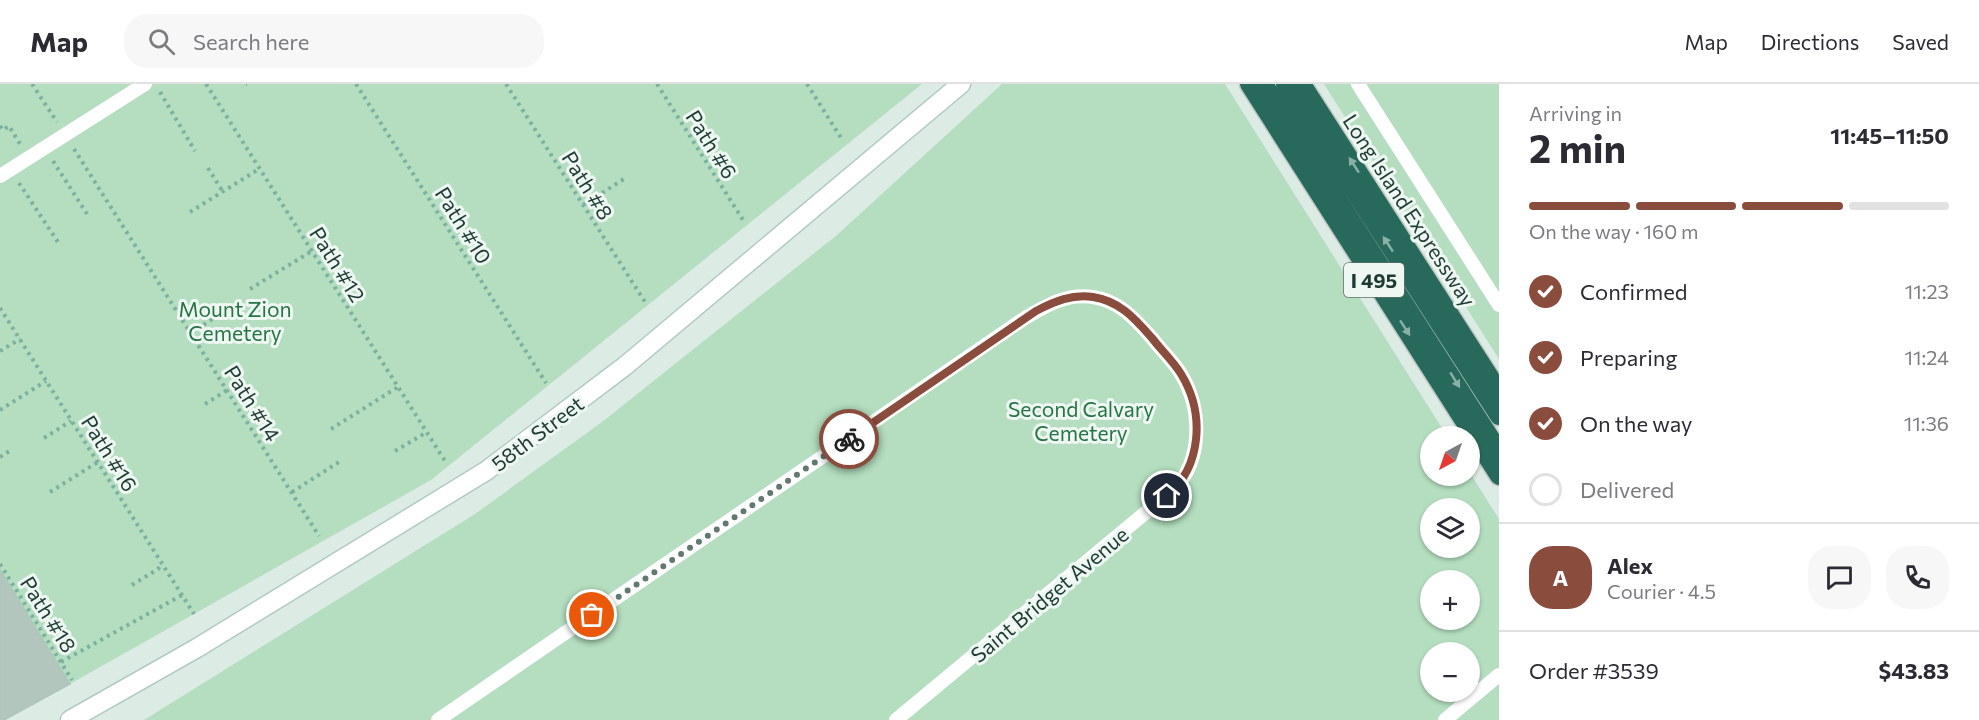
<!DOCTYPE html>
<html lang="en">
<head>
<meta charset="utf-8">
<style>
	:root { --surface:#fff; --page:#f7f7f7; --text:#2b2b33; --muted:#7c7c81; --line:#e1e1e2; --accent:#8a4c3c }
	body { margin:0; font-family:Commissioner,sans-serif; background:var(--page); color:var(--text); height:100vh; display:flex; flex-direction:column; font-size:22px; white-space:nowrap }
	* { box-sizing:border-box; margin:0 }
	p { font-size:20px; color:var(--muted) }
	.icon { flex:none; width:33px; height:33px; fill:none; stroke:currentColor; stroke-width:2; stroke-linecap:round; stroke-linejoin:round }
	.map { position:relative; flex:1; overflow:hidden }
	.sheet { display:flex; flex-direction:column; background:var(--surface); width:480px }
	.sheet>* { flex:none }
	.needle { width:39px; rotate:220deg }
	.tools { position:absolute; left:1420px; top:342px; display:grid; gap:12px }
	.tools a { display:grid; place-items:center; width:60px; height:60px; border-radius:50%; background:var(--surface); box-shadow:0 2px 4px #0004; font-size:30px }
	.pin { position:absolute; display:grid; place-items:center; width:51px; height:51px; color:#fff; margin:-26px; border:3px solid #fff; border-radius:50%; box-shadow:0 2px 6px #0007 }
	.courier { position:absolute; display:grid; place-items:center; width:60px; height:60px; margin:-30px; border:4px solid #8a4c3c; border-radius:50%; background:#fff; color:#222; box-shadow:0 2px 8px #0007 }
	.overview em { font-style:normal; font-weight:700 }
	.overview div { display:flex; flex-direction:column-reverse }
	.overview { display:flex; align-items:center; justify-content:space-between; height:102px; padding:0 30px }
	h1 { font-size:39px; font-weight:700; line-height:45px }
	.bar { display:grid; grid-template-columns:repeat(4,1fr); gap:9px 6px; align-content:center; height:72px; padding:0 30px }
	.bar i { height:8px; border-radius:4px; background:var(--line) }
	.bar .current { background:var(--accent) }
	.bar p { grid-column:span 4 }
	.line { display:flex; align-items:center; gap:15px; padding:0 30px; border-top:2px solid var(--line) }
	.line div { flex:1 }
	.round { display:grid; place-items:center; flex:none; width:63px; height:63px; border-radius:24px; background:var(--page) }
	ol { padding:0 30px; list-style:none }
	li { display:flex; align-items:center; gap:18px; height:66px }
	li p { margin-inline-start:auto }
	li .icon { padding:6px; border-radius:50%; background:var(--accent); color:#fff; stroke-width:4 }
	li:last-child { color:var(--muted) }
	li i { width:33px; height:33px; border:3px solid var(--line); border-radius:50% }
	header { display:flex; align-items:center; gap:36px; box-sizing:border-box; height:84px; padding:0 30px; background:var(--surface); border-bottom:2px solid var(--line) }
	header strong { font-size:28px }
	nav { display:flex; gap:33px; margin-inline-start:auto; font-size:21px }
	.search { width:420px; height:54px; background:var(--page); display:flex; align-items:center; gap:15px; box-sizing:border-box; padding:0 21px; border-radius:24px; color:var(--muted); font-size:22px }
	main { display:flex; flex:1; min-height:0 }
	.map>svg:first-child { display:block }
	.green { fill:#b4debf; fill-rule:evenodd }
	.building { fill:#b2c6be; stroke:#afc5bc; stroke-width:1.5 }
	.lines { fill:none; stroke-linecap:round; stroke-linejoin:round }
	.secondary-casing { stroke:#b0cbc1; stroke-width:21 }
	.motorway-casing { stroke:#c0c8c6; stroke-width:21 }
	.path { stroke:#7bb1a0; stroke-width:4; stroke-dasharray:3 4.5; stroke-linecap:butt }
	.service { stroke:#fff; stroke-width:14 }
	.secondary { stroke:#fff; stroke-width:18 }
	.motorway { stroke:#276a5c; stroke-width:18 }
	.oneway { fill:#8ab0a7 }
	.done { stroke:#617971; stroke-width:6; stroke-dasharray:0 10.8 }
	.route { stroke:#8a4c3c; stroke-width:8 }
	.labels { text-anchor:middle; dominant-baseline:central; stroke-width:6; stroke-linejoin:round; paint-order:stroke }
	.shield { fill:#eef7f2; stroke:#5c736c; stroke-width:1.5 }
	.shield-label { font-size:20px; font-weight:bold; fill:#1e3b33 }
	.street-label { font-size:21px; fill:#1e3b33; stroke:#eef7f2 }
	.park-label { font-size:21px; fill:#257544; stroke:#eef7f2 }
</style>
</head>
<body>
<header>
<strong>Map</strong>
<div class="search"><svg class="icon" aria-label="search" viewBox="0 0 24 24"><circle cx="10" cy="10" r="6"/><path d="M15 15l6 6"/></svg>Search here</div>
<nav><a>Map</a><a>Directions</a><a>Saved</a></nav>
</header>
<main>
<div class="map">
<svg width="1499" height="636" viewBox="0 0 1499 636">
	<rect width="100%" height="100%" fill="#ddebe5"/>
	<path class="green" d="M0,0H922L431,396L70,600L0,486Z
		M1002,0H1225L1447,352H1431V392H1470V389L1499,435V636H144L475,430L602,338L837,151ZM1431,424H1470V464H1431ZM1431,496H1470V536H1431ZM1431,568H1470V608H1431Z
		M1324,0H1499V275Z"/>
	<path class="building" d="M0,486L70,600L4,636H0Z"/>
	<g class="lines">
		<defs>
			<path id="secondary" d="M70,636L197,564L486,387L625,282L961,0"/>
			<path id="motorway" d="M1249,0L1499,392
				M1264,0L1499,367
				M1285,0L1499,332
				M1302,0L1499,307"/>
		</defs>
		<use href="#secondary" class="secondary-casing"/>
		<use href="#motorway" class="motorway-casing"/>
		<path class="path" d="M32,0L57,38
			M206,0L445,377
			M246,0H247
			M356,0L546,299
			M506,0L645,218
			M657,0L743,136
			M807,0L843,57
			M160,8L195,67
			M0,42L3,46L9,42L20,60
			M74,65L319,452
			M53,77L87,130
			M208,84L223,108
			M19,99L58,158
			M583,121L624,95
			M190,128L259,85
			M250,205L312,167
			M0,224L194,530
			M191,249L235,220
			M0,267L20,255
			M205,320L227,306
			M0,326L46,297
			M331,345L398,303
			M44,354L71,337
			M395,367L427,348
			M0,373L11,366
			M50,408L98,378
			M292,408L342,376
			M0,480L72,596
			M132,501L158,485L162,479
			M61,578L182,511"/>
		<path class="service" d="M1358,0L1499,221
			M0,92L145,0
			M438,636L1025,234C1047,221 1067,209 1093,213C1120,217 1135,235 1152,254C1161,266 1173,277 1181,290C1202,325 1203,376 1174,405L896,636
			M1445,636L1499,591"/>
		<use href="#secondary" class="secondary"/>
		<use href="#motorway" class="motorway"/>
	</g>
	<defs><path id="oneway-solid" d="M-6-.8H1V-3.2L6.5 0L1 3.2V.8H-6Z" transform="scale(1.5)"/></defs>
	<g class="oneway">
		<use href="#oneway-solid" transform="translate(1354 81) rotate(-123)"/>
		<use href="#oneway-solid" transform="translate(1388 160) rotate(-123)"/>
		<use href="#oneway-solid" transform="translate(1405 244) rotate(57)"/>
		<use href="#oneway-solid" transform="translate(1455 296) rotate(58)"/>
	</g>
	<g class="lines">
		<path class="done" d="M592,531L849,355"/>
		<path class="route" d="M849,355L1036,227C1055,217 1072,210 1093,213C1120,217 1135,235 1152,254C1161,266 1173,277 1181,290C1205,329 1202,382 1167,412"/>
	</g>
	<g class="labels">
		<rect class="shield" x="1344" y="179" width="60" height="34" rx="4.5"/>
		<g class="shield-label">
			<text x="1374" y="196">I 495</text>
		</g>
		<g class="street-label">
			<text transform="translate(712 60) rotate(58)">Path #6</text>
			<text transform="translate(588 101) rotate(58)">Path #8</text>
			<text transform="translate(1410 126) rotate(57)">Long Island Expressway</text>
			<text transform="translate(464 141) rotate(58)">Path #10</text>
			<text transform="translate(338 180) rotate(58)">Path #12</text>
			<text transform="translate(253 319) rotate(58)">Path #14</text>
			<text transform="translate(537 349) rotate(-37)">58th Street</text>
			<text transform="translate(110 369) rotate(58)">Path #16</text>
			<text transform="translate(1049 510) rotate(-40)">Saint Bridget Avenue</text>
			<text transform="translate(49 530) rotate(58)">Path #18</text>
		</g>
		<g class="park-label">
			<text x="235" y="224">Mount Zion<tspan x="235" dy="24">Cemetery</tspan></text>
			<text x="1081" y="324">Second Calvary<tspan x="1081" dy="24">Cemetery</tspan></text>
		</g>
	</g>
</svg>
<div class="tools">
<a><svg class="needle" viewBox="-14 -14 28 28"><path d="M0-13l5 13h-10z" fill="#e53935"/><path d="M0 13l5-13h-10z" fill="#7c7c81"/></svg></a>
<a><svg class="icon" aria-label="layers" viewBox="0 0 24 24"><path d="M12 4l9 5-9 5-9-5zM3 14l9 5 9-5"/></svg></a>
<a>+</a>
<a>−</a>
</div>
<div class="pin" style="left:592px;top:531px;background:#ea580c"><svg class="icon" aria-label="bag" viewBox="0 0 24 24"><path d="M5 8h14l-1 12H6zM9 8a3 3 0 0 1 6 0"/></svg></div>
<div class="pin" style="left:1167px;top:412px;background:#1f2937"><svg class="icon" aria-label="home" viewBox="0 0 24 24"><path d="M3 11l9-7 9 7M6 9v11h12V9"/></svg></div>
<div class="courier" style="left:849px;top:355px"><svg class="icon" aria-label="bike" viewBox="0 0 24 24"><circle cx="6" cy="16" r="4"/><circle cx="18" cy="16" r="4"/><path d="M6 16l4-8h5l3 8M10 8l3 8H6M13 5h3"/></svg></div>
</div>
<section class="sheet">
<div class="overview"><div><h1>2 min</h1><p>Arriving in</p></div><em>11:45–11:50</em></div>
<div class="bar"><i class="current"></i><i class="current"></i><i class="current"></i><i></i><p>On the way · 160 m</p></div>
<ol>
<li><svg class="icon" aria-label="check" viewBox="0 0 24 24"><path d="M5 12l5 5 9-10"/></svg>Confirmed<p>11:23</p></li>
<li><svg class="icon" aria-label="check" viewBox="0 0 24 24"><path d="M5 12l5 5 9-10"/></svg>Preparing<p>11:24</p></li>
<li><svg class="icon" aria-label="check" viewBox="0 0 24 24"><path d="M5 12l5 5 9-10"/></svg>On the way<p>11:36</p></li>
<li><i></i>Delivered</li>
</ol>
<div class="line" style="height:108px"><b class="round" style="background:var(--accent);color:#fff">A</b><div><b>Alex</b><p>Courier · 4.5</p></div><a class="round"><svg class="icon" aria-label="chat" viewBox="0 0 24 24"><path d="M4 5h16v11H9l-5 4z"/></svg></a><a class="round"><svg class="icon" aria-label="phone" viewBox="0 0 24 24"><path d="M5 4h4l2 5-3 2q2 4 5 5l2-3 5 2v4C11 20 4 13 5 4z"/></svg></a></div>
<div class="line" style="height:78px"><div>Order #3539</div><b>$43.83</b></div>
</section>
</main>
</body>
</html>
